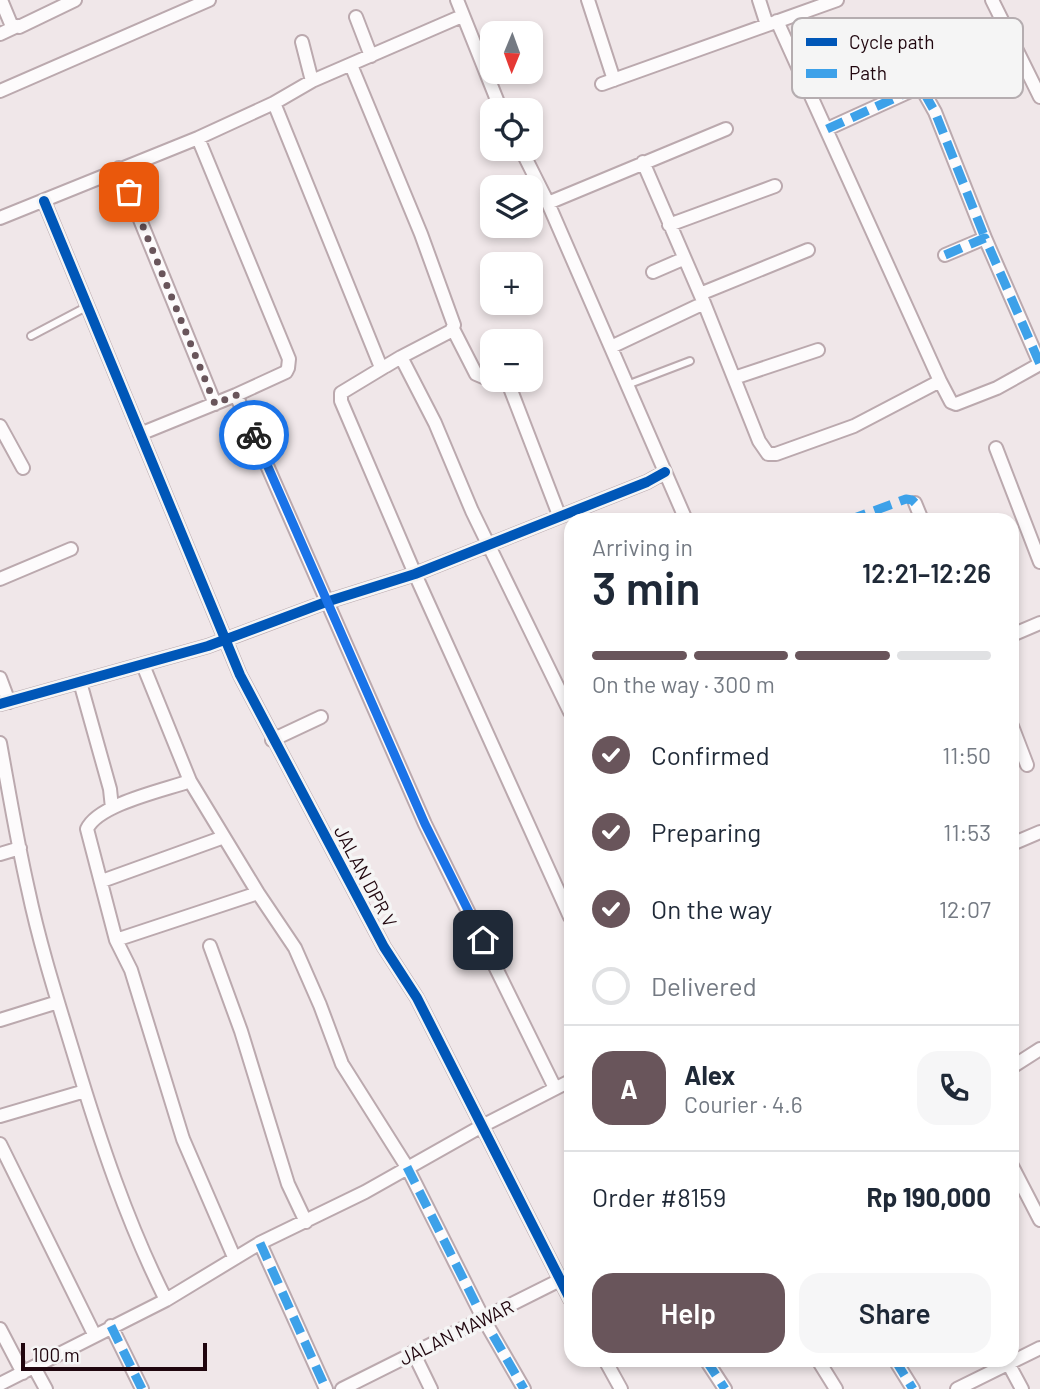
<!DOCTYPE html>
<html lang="en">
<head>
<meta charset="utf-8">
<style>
	:root { --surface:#fff; --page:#f6f6f7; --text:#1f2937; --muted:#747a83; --line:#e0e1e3; --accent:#69555b }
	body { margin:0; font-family:Barlow,sans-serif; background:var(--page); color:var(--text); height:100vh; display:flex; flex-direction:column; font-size:26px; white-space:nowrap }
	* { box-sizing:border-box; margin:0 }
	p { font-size:23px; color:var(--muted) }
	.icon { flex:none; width:38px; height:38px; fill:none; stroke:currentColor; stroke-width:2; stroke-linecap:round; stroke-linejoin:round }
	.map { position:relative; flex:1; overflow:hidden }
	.sheet { position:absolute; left:564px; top:513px; width:455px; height:854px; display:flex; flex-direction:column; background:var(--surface); border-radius:21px; box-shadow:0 4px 10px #0003 }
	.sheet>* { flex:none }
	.needle { width:46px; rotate:181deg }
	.buttons { position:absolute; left:480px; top:21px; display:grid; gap:14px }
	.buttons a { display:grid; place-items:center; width:63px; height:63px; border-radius:14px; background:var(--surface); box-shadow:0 4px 10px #0003; font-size:35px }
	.scale { position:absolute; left:21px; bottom:18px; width:186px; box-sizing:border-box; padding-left:7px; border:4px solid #20060e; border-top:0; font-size:19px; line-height:24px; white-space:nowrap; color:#20060e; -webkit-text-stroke:5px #f5f5f5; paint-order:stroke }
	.pin { position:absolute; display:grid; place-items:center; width:60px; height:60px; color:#fff; margin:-30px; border-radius:14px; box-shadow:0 4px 10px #0006 }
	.courier { position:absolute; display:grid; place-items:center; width:70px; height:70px; margin:-35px; border:5px solid #1a73e8; border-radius:50%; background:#fff; color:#222; box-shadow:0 2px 9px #0007 }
	.head em { font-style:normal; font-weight:600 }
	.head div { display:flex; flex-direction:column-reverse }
	.head { display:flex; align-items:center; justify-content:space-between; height:119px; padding:0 28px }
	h1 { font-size:46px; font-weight:600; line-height:52px }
	.bar { display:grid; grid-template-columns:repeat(4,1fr); gap:10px 7px; align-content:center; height:84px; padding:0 28px }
	.bar i { height:9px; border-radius:5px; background:var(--line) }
	.bar .on { background:var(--accent) }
	.bar p { grid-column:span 4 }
	.line { display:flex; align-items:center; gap:18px; padding:0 28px; border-top:2px solid var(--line) }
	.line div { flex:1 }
	.round { display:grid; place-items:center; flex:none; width:74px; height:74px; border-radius:21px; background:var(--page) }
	ol { padding:0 28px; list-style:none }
	li { display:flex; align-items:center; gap:21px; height:77px }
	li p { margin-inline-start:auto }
	li .icon { padding:7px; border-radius:50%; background:var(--accent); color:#fff; stroke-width:4 }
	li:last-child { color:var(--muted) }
	li i { width:38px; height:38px; border:4px solid var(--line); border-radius:50% }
	.primary-button { display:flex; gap:14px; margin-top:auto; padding:14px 28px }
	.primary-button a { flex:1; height:80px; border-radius:21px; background:var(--accent); color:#fff; font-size:28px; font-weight:600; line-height:80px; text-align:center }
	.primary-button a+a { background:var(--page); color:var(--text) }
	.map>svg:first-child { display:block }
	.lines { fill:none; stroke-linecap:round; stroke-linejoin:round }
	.service-casing { stroke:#bba9ae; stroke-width:10 }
	.minor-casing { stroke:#bba9ae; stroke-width:16 }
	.service { stroke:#fdfbfc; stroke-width:6 }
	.minor { stroke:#fdfbfc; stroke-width:12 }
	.quiet { stroke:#3da1e9; stroke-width:9; stroke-dasharray:18 9; stroke-linecap:butt }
	.cycleway-casing { stroke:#f5f5f5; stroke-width:15 }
	.cycleway { stroke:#0057b8; stroke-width:10 }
	.done { stroke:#69555b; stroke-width:7; stroke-dasharray:0 12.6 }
	.route { stroke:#1a73e8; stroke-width:9 }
	.labels { text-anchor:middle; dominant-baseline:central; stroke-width:7; stroke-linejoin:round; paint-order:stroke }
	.street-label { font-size:19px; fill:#20060e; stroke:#f5f5f5 }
	.key { fill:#f5f5f5; stroke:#b5adb0; stroke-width:2 }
	.key-label { font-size:19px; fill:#20060e }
</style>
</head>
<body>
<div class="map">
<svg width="1040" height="1389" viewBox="0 0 1040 1389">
	<rect width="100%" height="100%" fill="#f0e7e9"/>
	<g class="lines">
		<defs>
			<path id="service" d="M31,336L88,306
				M627,385L690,361"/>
			<path id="minor" d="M1,0L11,24L19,27L75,0
				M457,0L501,110
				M588,0L614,80
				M759,0L767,25
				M992,0L1040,97
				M356,17L371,56
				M777,21L940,381
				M0,34L15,27
				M302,42L312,81
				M351,65L421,234L454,325L451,331L401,357
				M602,84L837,0
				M805,84L836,68
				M0,91L209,0
				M274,103L380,365L386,366L401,357L435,423L472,511L570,712
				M827,129L915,89H922L935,112L985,238
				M521,149L548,203L686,520
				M643,162L704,303L759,441L768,454H776L854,426L940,381L951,402L956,404L997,388L1040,364
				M119,168L215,404
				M44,201L240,675L384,947L417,998L570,1299
				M548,203L726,129
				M0,218L198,138L274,103L312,81L462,16
				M669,225L775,186
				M945,255L985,238L1040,364
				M653,272L683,259
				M700,294L808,250
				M453,329L476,374L483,377L492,374
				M611,347L704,303
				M384,367L341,393V401L415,574L570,917
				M734,378L818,350
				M507,380L559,515
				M236,395L425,824L555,1088
				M0,426L23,468
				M140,434L236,395L286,372L288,368L289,359L198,138
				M996,448L1040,562
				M915,503L922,520
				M0,579L71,549
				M1012,635L1040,623
				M143,665L190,781L258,893L295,948L320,1005L342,1064L407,1167L483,1318L524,1389
				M0,678L9,702
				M80,682L110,789L112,808
				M0,704L208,646L326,602L415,574L647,482L665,472
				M1012,726L1027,765
				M272,740L321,717
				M0,743C9,792 17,841 28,889C40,946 58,1002 75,1058C100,1141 127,1222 166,1300
				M190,781C165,790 98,804 87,829L116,940L131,970L183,1139L234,1257
				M1012,844L1040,832
				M0,854L20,848
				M102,881L224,837
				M116,940L258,893
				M210,946L241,1031L288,1184L306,1222
				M0,1020L58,1002
				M1012,1067L1040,1049
				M0,1116L85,1091
				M0,1144L94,1334
				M1012,1166L1040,1220
				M260,1243L326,1389
				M111,1326L142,1389
				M0,1329L23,1373
				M413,1352L431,1389
				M605,1360L621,1389
				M706,1360L725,1389
				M818,1360L836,1389
				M895,1360L913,1389
				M1008,1363L1022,1389
				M34,1367L46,1389
				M0,1384L166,1300L260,1243L365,1192L482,1126L570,1081
				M342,1389L570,1275
				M957,1389L1040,1348"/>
		</defs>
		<use href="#service" class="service-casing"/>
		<use href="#minor" class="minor-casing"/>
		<use href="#service" class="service"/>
		<use href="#minor" class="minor"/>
		<path class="quiet" d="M827,129L915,89H922L935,112L985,238
			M945,255L985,238L1040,364
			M849,520L906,499L912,500L915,503
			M407,1167L483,1318L524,1389
			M260,1243L326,1389
			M111,1326L142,1389
			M706,1360L725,1389
			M895,1360L913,1389"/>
		<defs>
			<path id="cycleway" d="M44,201L240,675L384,947L417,998L570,1299
				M0,704L208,646L326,602L415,574L647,482L665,472"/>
		</defs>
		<use href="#cycleway" class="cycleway-casing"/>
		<use href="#cycleway" class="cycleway"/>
	</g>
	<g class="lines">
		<path class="done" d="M129,192L215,404L236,395L254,435"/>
		<path class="route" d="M254,435L425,824L483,940"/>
	</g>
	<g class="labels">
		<g class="street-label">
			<text transform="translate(366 876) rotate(62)">JALAN DPR V</text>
			<text transform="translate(456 1332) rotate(-26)">JALAN MAWAR</text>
		</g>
	</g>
	<rect x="792" y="18" width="231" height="80" rx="10" class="key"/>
	<rect x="806" y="38" width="31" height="8" fill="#0057b8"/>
	<rect x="806" y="69" width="31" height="9" fill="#3da1e9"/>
	<g class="key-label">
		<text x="849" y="49">Cycle path</text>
		<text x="849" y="80">Path</text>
	</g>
</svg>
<div class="buttons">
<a><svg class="needle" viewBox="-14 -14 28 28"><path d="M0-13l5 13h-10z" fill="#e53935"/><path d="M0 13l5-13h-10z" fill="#747a83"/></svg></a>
<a><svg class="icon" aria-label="locate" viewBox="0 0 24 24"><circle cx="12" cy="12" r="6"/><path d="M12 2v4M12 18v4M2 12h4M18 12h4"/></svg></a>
<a><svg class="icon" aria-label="layers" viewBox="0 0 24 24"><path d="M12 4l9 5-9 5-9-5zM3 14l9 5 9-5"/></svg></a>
<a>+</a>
<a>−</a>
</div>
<div class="scale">100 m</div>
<div class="pin" style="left:129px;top:192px;background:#ea580c"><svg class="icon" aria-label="bag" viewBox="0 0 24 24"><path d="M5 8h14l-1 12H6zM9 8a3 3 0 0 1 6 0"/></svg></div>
<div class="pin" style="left:483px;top:940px;background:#1f2937"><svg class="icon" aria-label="home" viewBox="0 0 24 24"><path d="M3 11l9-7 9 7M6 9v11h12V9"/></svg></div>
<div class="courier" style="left:254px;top:435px"><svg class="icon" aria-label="bike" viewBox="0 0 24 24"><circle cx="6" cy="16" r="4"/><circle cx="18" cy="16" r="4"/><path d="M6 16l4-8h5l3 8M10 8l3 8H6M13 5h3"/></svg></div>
<section class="sheet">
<div class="head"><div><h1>3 min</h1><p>Arriving in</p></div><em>12:21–12:26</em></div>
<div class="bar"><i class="on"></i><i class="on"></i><i class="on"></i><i></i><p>On the way · 300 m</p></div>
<ol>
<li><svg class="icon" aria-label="check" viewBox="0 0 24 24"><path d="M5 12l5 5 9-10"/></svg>Confirmed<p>11:50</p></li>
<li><svg class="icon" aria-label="check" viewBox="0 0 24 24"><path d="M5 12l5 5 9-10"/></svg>Preparing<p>11:53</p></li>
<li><svg class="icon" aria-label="check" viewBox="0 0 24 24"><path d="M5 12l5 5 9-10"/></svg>On the way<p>12:07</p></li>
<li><i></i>Delivered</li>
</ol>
<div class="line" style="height:126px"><b class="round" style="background:var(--accent);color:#fff">A</b><div><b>Alex</b><p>Courier · 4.6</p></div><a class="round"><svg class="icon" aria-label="phone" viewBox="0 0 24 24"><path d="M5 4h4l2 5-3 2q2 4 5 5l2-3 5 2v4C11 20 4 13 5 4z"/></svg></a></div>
<div class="line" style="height:91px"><div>Order #8159</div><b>Rp 190,000</b></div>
<div class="primary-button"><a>Help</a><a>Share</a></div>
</section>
</div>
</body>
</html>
